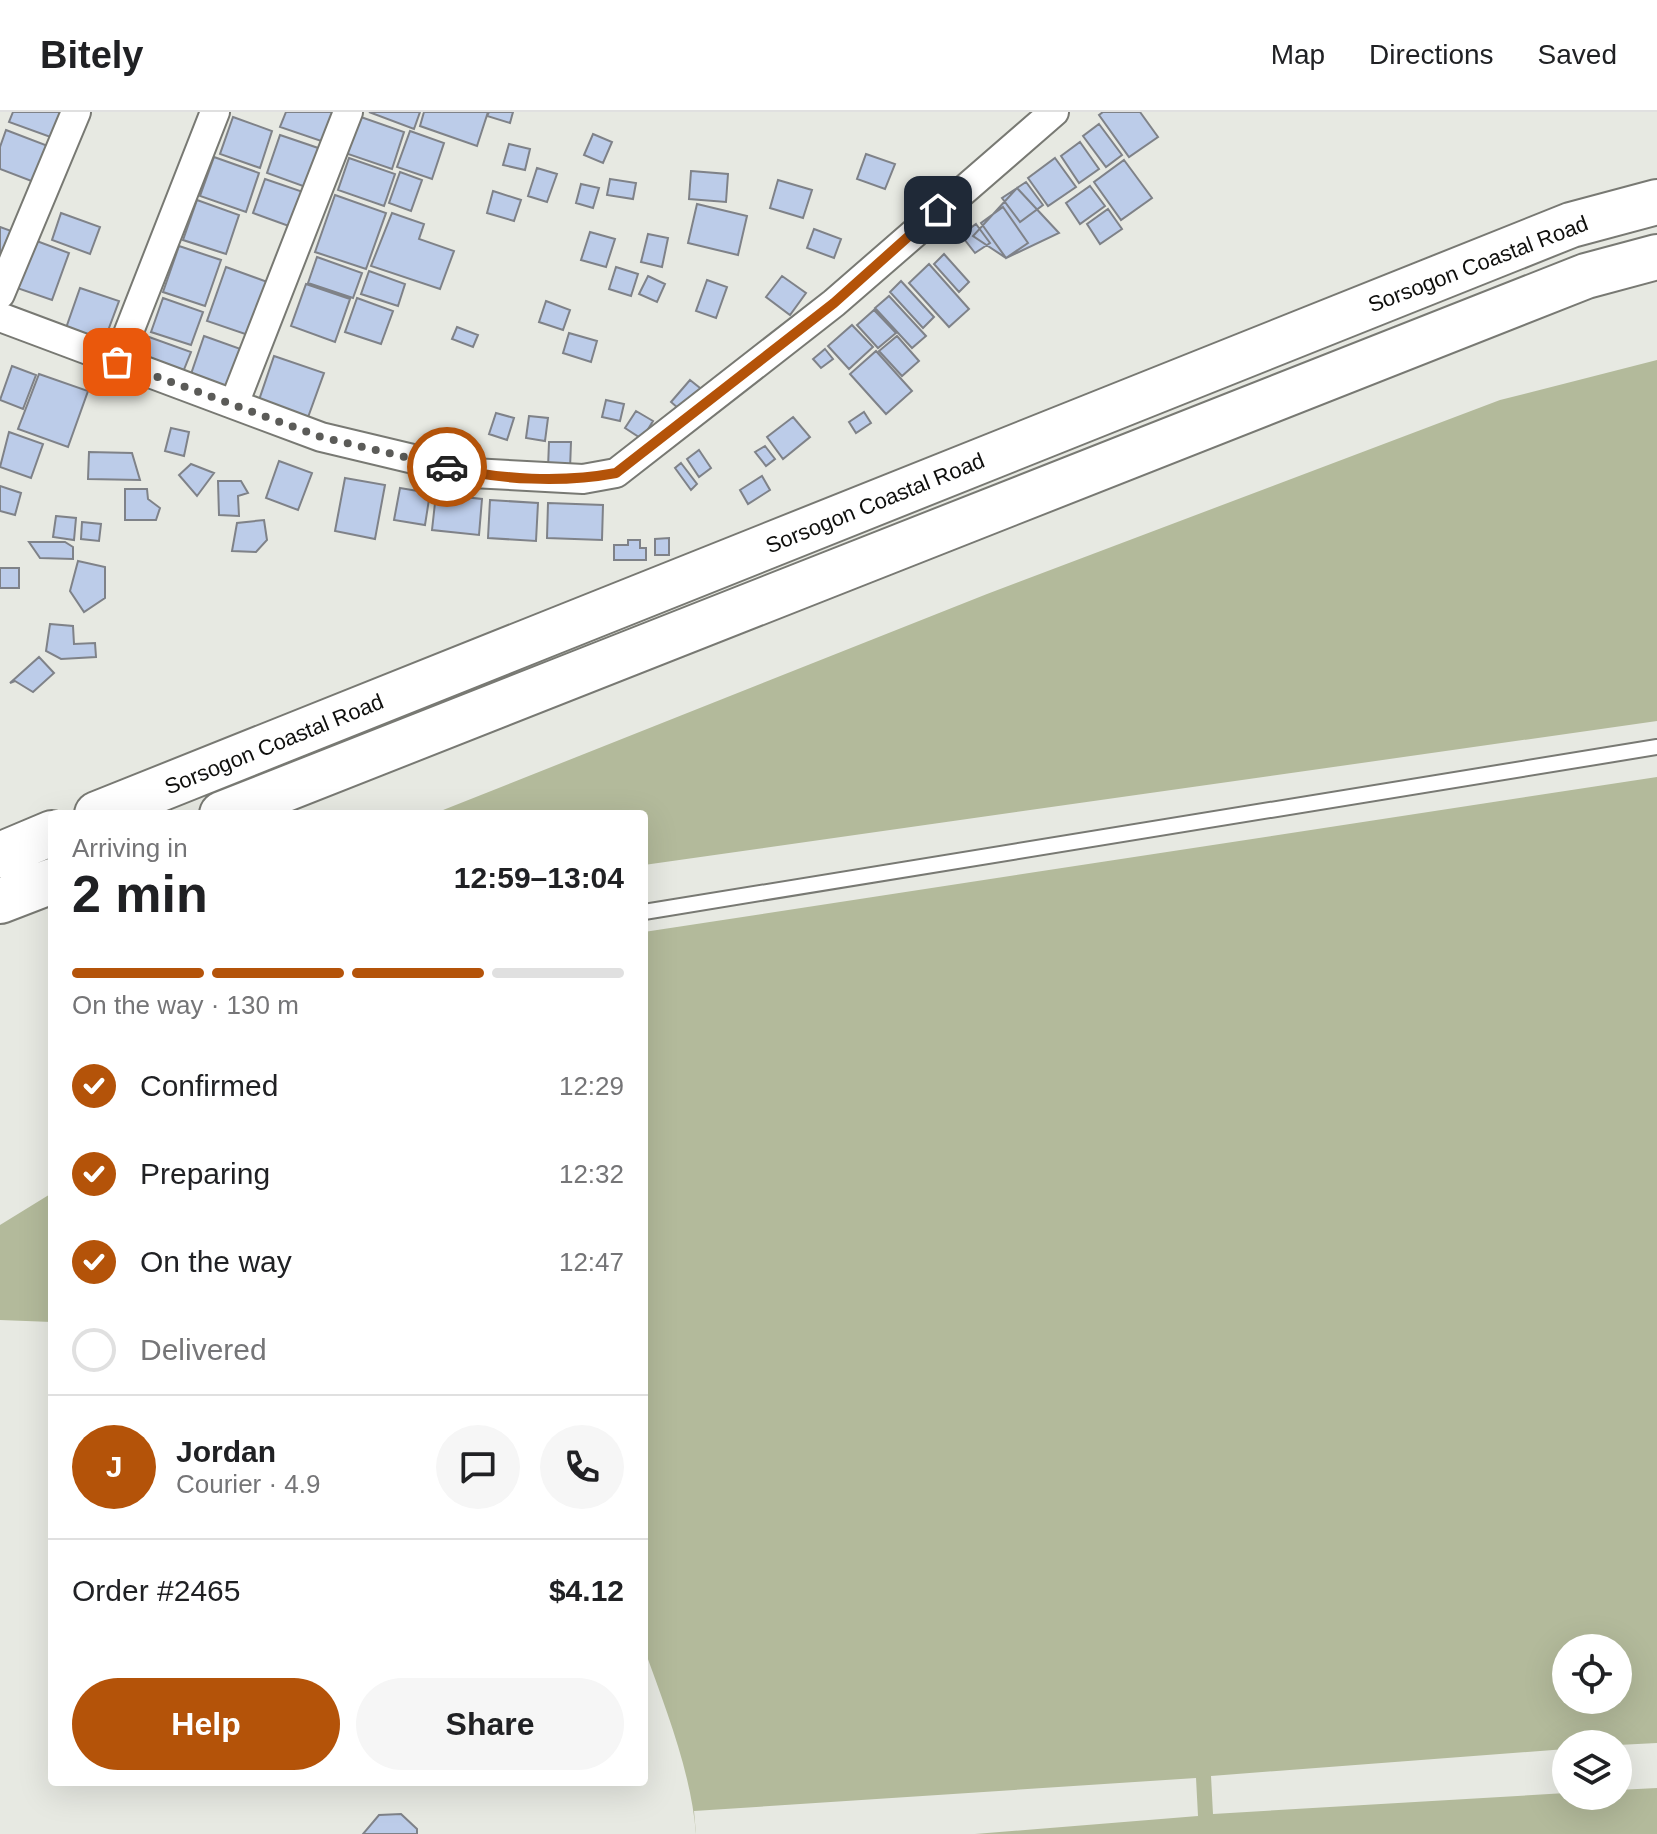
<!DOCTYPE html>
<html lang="en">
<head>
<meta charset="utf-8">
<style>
	:root { --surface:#fff; --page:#f6f6f6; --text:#202124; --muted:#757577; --line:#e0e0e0; --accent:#b45309 }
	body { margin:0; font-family:Arial,sans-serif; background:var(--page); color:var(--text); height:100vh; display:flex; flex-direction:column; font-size:30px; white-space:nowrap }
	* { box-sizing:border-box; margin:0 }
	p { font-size:26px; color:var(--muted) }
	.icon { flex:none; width:44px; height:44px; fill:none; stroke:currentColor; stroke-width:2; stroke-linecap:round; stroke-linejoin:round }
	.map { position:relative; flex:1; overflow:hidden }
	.drawer { position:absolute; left:48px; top:698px; width:600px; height:976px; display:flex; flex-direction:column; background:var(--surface); border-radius:8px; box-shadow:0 8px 32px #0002 }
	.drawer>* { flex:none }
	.tools { position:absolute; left:1552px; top:1522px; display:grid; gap:16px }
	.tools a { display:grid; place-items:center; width:80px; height:80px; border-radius:50%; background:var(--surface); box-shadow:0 8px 32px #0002; font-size:40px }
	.pin { position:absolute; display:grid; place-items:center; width:68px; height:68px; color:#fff; margin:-34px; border-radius:16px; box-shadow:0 4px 12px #0006 }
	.courier { position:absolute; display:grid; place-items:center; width:80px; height:80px; margin:-40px; border:6px solid #b45309; border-radius:50%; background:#fff; color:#222; box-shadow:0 2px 10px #0007 }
	.headline em { font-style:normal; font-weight:700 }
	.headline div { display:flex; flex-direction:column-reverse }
	.headline { display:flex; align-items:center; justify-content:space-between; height:136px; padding:0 24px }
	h1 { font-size:52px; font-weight:700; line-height:60px }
	.bar { display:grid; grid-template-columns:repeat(4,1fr); gap:12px 8px; align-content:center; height:96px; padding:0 24px }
	.bar i { height:10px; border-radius:6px; background:var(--line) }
	.bar .on { background:var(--accent) }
	.bar p { grid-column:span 4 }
	.line { display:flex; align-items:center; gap:20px; padding:0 24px; border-top:2px solid var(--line) }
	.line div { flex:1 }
	.round { display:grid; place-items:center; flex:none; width:84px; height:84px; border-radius:42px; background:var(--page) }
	ol { padding:0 24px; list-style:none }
	li { display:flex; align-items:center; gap:24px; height:88px }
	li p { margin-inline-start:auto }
	li .icon { padding:8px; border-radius:50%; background:var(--accent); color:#fff; stroke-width:4 }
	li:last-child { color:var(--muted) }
	li i { width:44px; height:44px; border:4px solid var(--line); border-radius:50% }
	.button { display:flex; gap:16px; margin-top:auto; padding:16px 24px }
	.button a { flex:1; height:92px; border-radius:48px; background:var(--accent); color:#fff; font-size:32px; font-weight:700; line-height:92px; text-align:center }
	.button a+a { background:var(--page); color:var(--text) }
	header { display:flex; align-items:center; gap:48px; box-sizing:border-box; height:112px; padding:0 40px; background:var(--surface); border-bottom:2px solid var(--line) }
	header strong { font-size:38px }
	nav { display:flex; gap:44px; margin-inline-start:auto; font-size:28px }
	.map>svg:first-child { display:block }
	.water { fill:#b3ba9b; fill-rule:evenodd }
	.pier { fill:#e7e9e2 }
	.building { fill:#bccce9; stroke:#7f8288; stroke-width:2 }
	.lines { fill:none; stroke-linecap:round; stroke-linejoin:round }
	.lane-casing { stroke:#787973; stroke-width:18 }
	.street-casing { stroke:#787973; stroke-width:32 }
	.highway-casing { stroke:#787973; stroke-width:48 }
	.lane { stroke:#fff; stroke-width:14 }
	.street { stroke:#fff; stroke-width:28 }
	.highway { stroke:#fff; stroke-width:44 }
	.done { stroke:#5b5b58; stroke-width:8; stroke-dasharray:0 14.4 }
	.route { stroke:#b45309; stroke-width:10 }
	.labels { text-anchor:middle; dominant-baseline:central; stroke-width:6; stroke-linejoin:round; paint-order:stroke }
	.street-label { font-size:22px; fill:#0f0f0d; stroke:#fff }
</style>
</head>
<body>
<header>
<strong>Bitely</strong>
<nav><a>Map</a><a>Directions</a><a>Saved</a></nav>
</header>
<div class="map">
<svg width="1657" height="1722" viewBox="0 0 1657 1722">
	<rect width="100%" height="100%" fill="#e7e9e2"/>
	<path class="water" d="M1657,248V1722H696C691,1659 665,1595 644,1536V702H433L987,482L1500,288ZM1566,1536H1618V1588H1566ZM1566,1632H1618V1684H1566Z
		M52,1081V1210L0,1208V1113Z"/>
	<path class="pier" d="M1657,609V665L644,820V753Z
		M1657,1631V1676L1618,1678V1633Z
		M1566,1637V1681L1213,1702L1211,1664Z
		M1196,1666L1198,1704L975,1722H696L694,1699Z"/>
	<path class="building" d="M13,0H67L56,27L9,10Z
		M286,0H344L333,33L280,15Z
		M369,0H420L414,17Z
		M424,0H488L477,34L420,14Z
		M489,0H513L510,11L487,4Z
		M1103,0H1140L1158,25L1129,45L1099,3Z
		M358,4L404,20L392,57L345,41Z
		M233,5L272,19L260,56L220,42Z
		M1099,12L1122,43L1106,55L1083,24Z
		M6,18L48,34L34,70L0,57V35Z
		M410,19L444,31L432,67L397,55Z
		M593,22L612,30L603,51L584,43Z
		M280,23L327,39L314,78L267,61Z
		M1080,30L1099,57L1079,71L1061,44Z
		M509,32L530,37L525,58L503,53Z
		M866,42L895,52L885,77L857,67Z
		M214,45L259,61L246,100L200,84Z
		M349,46L395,62L384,94L338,78Z
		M1055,46L1076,75L1048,94L1028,66Z
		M1124,48L1152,86L1121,108L1094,70Z
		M537,56L557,62L547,90L528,84Z
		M691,59L728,62L726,90L689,87Z
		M400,60L422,68L411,99L389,91Z
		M265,67L309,82L297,117L253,101Z
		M610,67L636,71L633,87L607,83Z
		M778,68L812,78L803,106L770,96Z
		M1026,70L1043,93L1020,110L1002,86Z
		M581,72L599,76L593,96L576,91Z
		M1090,74L1105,94L1080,112L1066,91Z
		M1017,76L1059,121L1006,146L973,124Z
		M493,79L521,88L514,109L487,101Z
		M335,83L386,101L366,157L315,140Z
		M197,88L239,103L226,142L183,128Z
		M697,92L747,104L738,143L688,131Z
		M1003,95L1028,131L1006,146L981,111Z
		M1108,97L1122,117L1100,132L1087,112Z
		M61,101L100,115L90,142L52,128Z
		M392,101L424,112L419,127L454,139L440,177L371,154Z
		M976,112L990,131L975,141L961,123Z
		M0,115L14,120L0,157Z
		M814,117L841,127L834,146L807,136Z
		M590,120L615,127L606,155L581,148Z
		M648,122L668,126L662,155L641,150Z
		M34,128L69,141L52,188L17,176Z
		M179,134L221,148L205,194L163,180Z
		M944,142L969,170L959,180L934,152Z
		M317,145L362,161L353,186L308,171Z
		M929,152L969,197L949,215L909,171Z
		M226,155L273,172L254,225L207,209Z
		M616,155L638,162L631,184L609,177Z
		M369,159L405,172L398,194L361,182Z
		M648,164L665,172L657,190L639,182Z
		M782,164L806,181L790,203L766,185Z
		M707,168L727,175L716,206L696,199Z
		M901,169L934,205L923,216L890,180Z
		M306,172L350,187L335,230L291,214Z
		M80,176L119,189L103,232L65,219Z
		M889,184L926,224L912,236L875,196Z
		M163,186L203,200L191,233L151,220Z
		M357,186L393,199L381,232L345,220Z
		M546,189L570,198L563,218L539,210Z
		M874,198L896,221L878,236L857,213Z
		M852,213L873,235L849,257L828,234Z
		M457,215L478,223L473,235L452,227Z
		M569,221L597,229L591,250L563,241Z
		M204,224L249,240L230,283L189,268Z
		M897,224L919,249L902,264L879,239Z
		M149,225L191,240L181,265L140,251Z
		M825,237L833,247L821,256L813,247Z
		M876,239L912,279L886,302L850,262Z
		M274,244L324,261L307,308L258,291Z
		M12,254L36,263L23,297L0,288Z
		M39,262L88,279L68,335L18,317Z
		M690,268L705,280L686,303L671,290Z
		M606,288L624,292L620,309L602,305Z
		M636,299L653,309L642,327L625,316Z
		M864,300L871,311L856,321L849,310Z
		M496,301L514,306L507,328L489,322Z
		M529,304L548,306L545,329L526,326Z
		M793,305L810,325L783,347L767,325Z
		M171,316L189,320L184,344L165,339Z
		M9,320L43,332L31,366L0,355Z
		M549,330H571L570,357L548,356Z
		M765,334L775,347L766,354L755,340Z
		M699,338L711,356L699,365L687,347Z
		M89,340L132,341L140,368L88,367Z
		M279,349L312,361L298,398L266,386Z
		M681,351L697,372L691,378L675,356Z
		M191,352L214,361L197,384L179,363Z
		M762,364L770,378L748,392L740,378Z
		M345,366L385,373L375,427L335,419Z
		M218,369H241L248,381L238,384L239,404L219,403Z
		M0,374L21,381L15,403L0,399Z
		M400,376L430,381L425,413L394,408Z
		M125,377H147L148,387L160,396L156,408H125Z
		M436,382L482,387L479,423L432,418Z
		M490,388L538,391L536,429L488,426Z
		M548,391L603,393L602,428L547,426Z
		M56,404L76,406L74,428L53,425Z
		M264,408L267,428L256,440L232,439L237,411Z
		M82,410L101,412L99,429L81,427Z
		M669,426V443H655V427Z
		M628,428H640V436H646V448H614V433H628Z
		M29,430H65L73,435V447L40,446Z
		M78,449L105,455V486L84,500L70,479Z
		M0,456H19V476H0Z
		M50,512L73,514L74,532L95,531L96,545L61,547L46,539Z
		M39,545L54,561L33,580L15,569L10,571Z
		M401,1702L417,1717V1722H363L379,1703Z"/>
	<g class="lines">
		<defs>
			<path id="lane" d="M644,800L1657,635"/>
			<path id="street" d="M0,182L76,0
				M0,205L321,325L472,361L583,367L616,361L834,191L1054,0
				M117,250L215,0
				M234,292L348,0"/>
			<path id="highway" d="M97,702L1571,113L1657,90
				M222,702L1586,164L1657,145
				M0,743L52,721
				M0,789L52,769"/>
		</defs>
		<use href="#lane" class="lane-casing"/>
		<use href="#street" class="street-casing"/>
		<use href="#highway" class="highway-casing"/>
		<use href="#lane" class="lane"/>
		<use href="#street" class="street"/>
		<use href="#highway" class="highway"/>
	</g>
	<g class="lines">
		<path class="done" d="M117,250L321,325L447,355"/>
		<path class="route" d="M447,355C500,368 563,371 616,361L834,191L938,98"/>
	</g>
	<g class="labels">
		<g class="street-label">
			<text transform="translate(1478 152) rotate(-21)">Sorsogon Coastal Road</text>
			<text transform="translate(875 391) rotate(-22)">Sorsogon Coastal Road</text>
			<text transform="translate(274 632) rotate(-22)">Sorsogon Coastal Road</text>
		</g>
	</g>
</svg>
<div class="tools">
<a><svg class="icon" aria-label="locate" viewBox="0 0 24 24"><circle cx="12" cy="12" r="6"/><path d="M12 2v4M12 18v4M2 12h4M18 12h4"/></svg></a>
<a><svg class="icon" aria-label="layers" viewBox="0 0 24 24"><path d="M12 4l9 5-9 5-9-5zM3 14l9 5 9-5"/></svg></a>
</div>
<div class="pin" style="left:117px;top:250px;background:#ea580c"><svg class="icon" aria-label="bag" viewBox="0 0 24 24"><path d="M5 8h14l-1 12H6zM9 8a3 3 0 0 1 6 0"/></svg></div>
<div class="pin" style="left:938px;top:98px;background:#1f2937"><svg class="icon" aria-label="home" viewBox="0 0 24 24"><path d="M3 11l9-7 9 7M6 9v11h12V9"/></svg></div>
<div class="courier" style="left:447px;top:355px"><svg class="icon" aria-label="car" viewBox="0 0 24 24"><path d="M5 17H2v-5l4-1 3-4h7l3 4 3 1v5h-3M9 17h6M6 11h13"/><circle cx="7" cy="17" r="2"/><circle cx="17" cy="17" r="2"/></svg></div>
<section class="drawer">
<div class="headline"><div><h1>2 min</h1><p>Arriving in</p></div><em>12:59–13:04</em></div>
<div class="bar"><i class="on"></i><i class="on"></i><i class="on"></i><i></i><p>On the way · 130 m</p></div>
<ol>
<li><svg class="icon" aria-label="check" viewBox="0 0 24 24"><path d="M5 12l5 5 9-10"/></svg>Confirmed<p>12:29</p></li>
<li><svg class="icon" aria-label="check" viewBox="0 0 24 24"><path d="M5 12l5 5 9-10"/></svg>Preparing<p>12:32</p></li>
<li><svg class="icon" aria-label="check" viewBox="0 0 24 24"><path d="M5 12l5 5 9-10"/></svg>On the way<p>12:47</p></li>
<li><i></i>Delivered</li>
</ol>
<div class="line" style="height:144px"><b class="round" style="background:var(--accent);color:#fff">J</b><div><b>Jordan</b><p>Courier · 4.9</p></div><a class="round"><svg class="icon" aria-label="chat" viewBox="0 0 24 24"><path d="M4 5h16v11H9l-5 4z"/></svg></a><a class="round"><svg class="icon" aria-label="phone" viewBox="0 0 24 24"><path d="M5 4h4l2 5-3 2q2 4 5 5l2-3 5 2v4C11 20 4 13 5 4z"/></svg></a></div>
<div class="line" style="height:104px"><div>Order #2465</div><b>$4.12</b></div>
<div class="button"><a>Help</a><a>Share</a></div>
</section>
</div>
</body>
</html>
